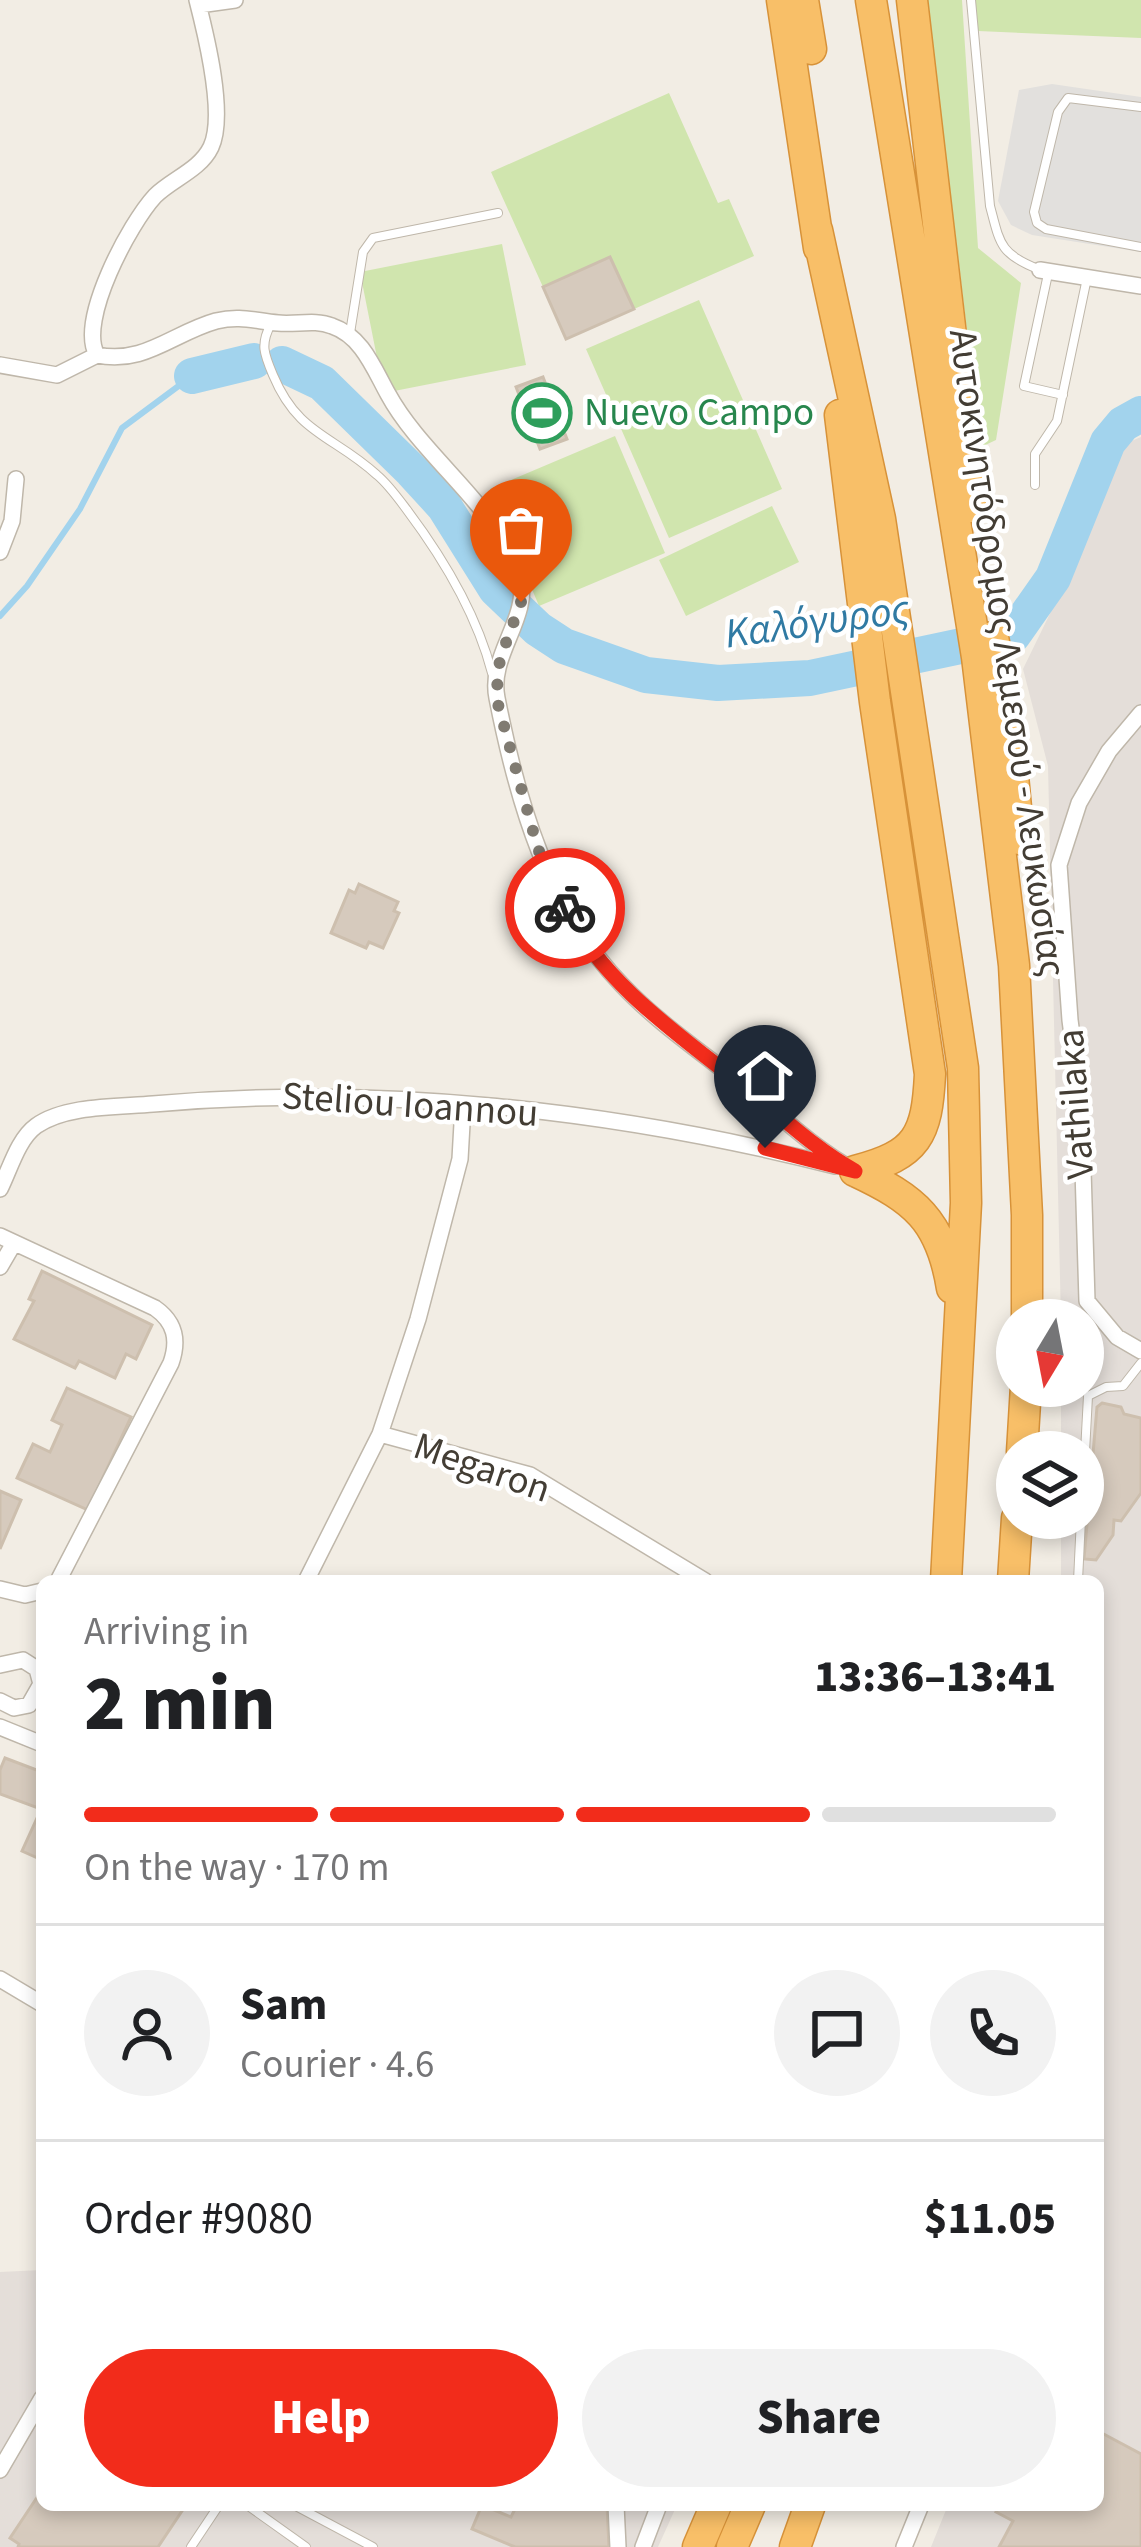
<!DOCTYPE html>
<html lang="en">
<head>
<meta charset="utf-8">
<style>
	:root { --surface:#fff; --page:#f2f2f2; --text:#202124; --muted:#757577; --line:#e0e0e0; --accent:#f22c1b }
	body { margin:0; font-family:"Source Sans 3",sans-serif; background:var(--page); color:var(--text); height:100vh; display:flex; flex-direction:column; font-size:45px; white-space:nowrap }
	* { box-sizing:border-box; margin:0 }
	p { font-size:39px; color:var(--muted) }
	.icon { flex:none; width:66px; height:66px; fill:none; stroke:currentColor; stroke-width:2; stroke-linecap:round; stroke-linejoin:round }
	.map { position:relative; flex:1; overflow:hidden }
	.side { position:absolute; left:36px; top:1575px; width:1068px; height:936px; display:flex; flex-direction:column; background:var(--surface); border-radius:18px; box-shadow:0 6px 18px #0003 }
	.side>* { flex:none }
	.needle { width:78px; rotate:190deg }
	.fabs { position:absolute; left:996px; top:1299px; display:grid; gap:24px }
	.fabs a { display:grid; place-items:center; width:108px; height:108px; border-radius:50%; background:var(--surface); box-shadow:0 6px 18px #0003; font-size:60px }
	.pin { position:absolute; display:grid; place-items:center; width:102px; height:102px; color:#fff; margin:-123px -51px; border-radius:50% 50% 50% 0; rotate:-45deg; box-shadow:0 0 12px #0007 }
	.pin .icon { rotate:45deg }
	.courier { position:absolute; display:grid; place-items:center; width:120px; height:120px; margin:-60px; border:9px solid #f22c1b; border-radius:50%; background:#fff; color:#222; box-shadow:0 3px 15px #0007 }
	.overview em { font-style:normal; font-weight:800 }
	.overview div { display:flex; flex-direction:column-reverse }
	.overview { display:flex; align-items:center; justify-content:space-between; height:204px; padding:0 48px }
	h1 { font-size:78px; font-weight:800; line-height:90px }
	.bar { display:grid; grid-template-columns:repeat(4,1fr); gap:18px 12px; align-content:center; height:144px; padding:0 48px }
	.bar i { height:15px; border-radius:9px; background:var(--line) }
	.bar .selected { background:var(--accent) }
	.bar p { grid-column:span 4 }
	.line { display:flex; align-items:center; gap:30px; padding:0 48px; border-top:3px solid var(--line) }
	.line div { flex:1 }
	.round { display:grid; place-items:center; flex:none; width:126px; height:126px; border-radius:63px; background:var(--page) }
	.primary-button { display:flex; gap:24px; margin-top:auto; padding:24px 48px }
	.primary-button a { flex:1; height:138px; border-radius:72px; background:var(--accent); color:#fff; font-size:48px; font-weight:800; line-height:138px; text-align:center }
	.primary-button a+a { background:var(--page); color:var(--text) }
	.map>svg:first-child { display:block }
	.industrial { fill:#e4ded9 }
	.green { fill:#d0e5ae }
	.parking { fill:#e2e0dd }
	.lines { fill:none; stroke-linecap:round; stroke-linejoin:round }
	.stream { stroke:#a2d3ed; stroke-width:6 }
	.river { stroke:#a2d3ed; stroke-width:36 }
	.building { fill:#d6cabd; stroke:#cdbfae; stroke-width:3 }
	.lane-casing { stroke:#bfb7aa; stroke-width:10 }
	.street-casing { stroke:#bfb7aa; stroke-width:18 }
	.highway-casing { stroke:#d79239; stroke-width:33 }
	.lane { stroke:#fff; stroke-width:8 }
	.street { stroke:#fff; stroke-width:15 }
	.highway { stroke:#f8bf68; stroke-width:30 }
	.done { stroke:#807b72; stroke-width:12; stroke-dasharray:0 21.6 }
	.route { stroke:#f22c1b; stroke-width:15 }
	.labels { text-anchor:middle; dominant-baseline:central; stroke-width:9; stroke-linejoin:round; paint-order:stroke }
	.leisure-label { font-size:39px; fill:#27864d; stroke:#fff; text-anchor:start }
	.street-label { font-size:39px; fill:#433d34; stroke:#fff }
	.water-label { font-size:42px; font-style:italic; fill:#307aa3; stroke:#fff }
</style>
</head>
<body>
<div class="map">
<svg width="1141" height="2547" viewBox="0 0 1141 2547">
	<rect width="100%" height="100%" fill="#f2ede4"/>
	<path class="industrial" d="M1141,437V2547H931L948,2505H1098V1581H1061V1518H1083V1452H1061V1386H1083V1320H1061L1048,766L1023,669L1077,558L1117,447Z
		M42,2270V2505H677L658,2547H0V2272Z"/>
	<path class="green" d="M927,0H962L978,248L1021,283L996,440L981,447Z
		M974,0H1141V38L978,31Z
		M669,93L718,203L729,199L754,256L634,309L610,257L543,287L491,172Z
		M502,244L526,365L384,393L360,272Z
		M699,300L782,489L669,538L586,349Z
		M615,436L665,553L539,606L490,489Z
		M772,506L799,562L686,616L659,560Z"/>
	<path class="parking" d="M1052,84L1141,97V252L1032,235L1011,225L998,201L1019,90Z"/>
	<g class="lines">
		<path class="stream" d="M0,616L27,586L80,509L122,428L192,376"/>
		<path class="river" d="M282,364L322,383L412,471L444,506L496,589L538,629L564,646L646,675L718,683L810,678L1013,635L1053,578L1108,442L1123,424L1141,414
			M192,376L254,361"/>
	</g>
	<path class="building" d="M610,257L634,309L566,339L543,287Z
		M543,377L567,439L540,449L516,387Z
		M359,884L398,902L394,911L399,913L383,948L369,942L366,948L331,933L349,890L355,893Z
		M42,1271L152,1325L136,1359L126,1354L115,1378L79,1361L75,1368L14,1339L34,1301L29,1299Z
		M67,1388L131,1417L88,1510L17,1478L33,1444L50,1452L62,1425L52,1420Z
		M1102,1403L1121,1407L1124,1414L1141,1418V1493L1121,1521L1114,1520L1113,1535L1096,1560L1084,1559L1097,1407Z
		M0,1491L21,1500L0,1549Z
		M5,1758L42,1772L38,1808L0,1794V1770Z
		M42,1807V1860L22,1851Z
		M1098,2431L1141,2454V2547H999L1013,2521L996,2512L1000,2505H1098Z
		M42,2490V2505H186L158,2547H18L19,2544L10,2538Z
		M482,2505L511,2517L517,2505H607L609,2547H515L472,2529Z"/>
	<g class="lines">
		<defs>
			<path id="lane" d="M971,0L990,206C1000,244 1000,254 1038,269
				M1141,107L1068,98L1058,112L1034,212L1037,223L1046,229L1141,247
				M1048,274L1024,386L1063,395
				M271,324C260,344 264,354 273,375C298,435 333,435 377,475C388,484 398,498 407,510C443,558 477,615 492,673
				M350,333L363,252L373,238L498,213
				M1035,485V454L1057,421L1087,278
				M1083,1489L1088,1396L1106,1387L1123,1386L1141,1363
				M1078,1581L1081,1518
				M247,2505L306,2547
				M294,2505L373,2547
				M191,2547L219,2505"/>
			<path id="street" d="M199,5L235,0
				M1040,270L1141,286
				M97,355C144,365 173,333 216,321C240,315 255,321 278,323C296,325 315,319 332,326C362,336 374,369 388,394C422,457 502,511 520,576C531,618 488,655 497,698C517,800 548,909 622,985C657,1022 700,1051 740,1083C778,1114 812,1147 855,1171
				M97,355C77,321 130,223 155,196C172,179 200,170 211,147C226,115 206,35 197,0
				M0,365L57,375L97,355
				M0,552L12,521L16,479
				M1141,713L1109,751L1079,803L1059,865L1070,1020L1081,1104L1087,1301L1117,1337L1141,1351
				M0,1189C10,1169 18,1139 36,1126C65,1105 118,1107 153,1104C380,1084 614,1110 835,1166
				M0,1236L155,1308C175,1322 179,1340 171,1363L58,1581
				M0,1267L14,1243
				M380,1434L530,1475L705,1581
				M306,1581L380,1434L418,1319L460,1159L463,1106
				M0,1589L25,1595L42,1591
				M0,1665L23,1660L37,1669L41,1684L29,1705L14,1708L0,1701
				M0,1727L42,1744
				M0,1979L42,2004
				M0,2470L42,2398
				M616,2505L618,2547
				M643,2547L659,2505
				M904,2547L921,2505"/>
			<path id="highway" d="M782,0L819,248
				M803,0L811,49
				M871,0L977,657L1014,965L1027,1215V1320
				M912,0L971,507
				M817,230L880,519L963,1068L966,1203L946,1581
				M840,415L875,702L930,1074C927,1135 918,1155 855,1171
				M993,637L1007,713L1019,839
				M855,1171C915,1199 941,1220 952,1288
				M1022,1452L1026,1386
				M1013,1581L1017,1518
				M698,2547L716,2505
				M732,2547L750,2505
				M795,2547L810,2505"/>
		</defs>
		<use href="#lane" class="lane-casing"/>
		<use href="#street" class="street-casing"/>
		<use href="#highway" class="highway-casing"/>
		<use href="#lane" class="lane"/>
		<use href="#street" class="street"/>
		<use href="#highway" class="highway"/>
	</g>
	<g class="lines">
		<path class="done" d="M521,602L500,659L496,697L538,849L565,908"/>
		<path class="route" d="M565,908C603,982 672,1030 736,1080C776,1111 810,1146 855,1171L765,1148"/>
	</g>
	<defs>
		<symbol id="stadium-ring" viewBox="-11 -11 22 22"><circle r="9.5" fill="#fff" stroke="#2e9e5b" stroke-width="1.5"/><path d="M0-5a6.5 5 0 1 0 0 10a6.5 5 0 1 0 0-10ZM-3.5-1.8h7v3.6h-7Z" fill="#2e9e5b"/></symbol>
	</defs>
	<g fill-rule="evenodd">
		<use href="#stadium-ring" x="509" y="380" width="66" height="66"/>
	</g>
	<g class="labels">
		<g class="leisure-label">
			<text x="584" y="413">Nuevo Campo</text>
		</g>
		<g class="street-label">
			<text transform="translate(1007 653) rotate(82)">Αυτοκινητόδρομος Λεμεσού - Λευκωσίας</text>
			<text transform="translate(1076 1104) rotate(-94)">Vathilaka</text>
			<text transform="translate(410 1105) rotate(4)">Steliou Ioannou</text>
			<text transform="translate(482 1468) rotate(19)">Megaron</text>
		</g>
		<g class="water-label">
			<text transform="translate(817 622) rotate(-8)">Καλόγυρος</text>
		</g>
	</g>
</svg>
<div class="fabs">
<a><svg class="needle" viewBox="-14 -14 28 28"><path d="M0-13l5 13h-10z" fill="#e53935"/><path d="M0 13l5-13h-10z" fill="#757577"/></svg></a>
<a><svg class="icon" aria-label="layers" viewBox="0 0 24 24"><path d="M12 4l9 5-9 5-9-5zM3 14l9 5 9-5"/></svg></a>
</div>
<div class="pin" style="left:521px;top:602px;background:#ea580c"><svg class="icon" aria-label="bag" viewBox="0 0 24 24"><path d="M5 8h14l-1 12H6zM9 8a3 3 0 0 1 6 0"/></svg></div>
<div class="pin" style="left:765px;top:1148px;background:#1f2937"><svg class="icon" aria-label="home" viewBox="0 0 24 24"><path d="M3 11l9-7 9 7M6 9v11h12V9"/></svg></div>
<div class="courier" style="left:565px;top:908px"><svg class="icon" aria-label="bike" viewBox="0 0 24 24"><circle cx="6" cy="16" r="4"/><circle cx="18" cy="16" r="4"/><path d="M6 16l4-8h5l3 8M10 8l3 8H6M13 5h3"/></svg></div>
<section class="side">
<div class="overview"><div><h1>2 min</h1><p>Arriving in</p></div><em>13:36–13:41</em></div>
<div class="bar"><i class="selected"></i><i class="selected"></i><i class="selected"></i><i></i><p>On the way · 170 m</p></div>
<div class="line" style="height:216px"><a class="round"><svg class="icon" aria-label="person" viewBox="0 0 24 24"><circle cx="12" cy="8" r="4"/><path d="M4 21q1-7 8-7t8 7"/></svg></a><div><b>Sam</b><p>Courier · 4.6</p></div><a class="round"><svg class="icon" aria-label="chat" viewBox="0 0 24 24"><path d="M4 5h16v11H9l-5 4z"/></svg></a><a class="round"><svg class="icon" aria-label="phone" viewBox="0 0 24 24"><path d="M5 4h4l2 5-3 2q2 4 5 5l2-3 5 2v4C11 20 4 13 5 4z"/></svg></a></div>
<div class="line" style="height:156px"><div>Order #9080</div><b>$11.05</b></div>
<div class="primary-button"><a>Help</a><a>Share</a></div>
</section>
</div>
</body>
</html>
